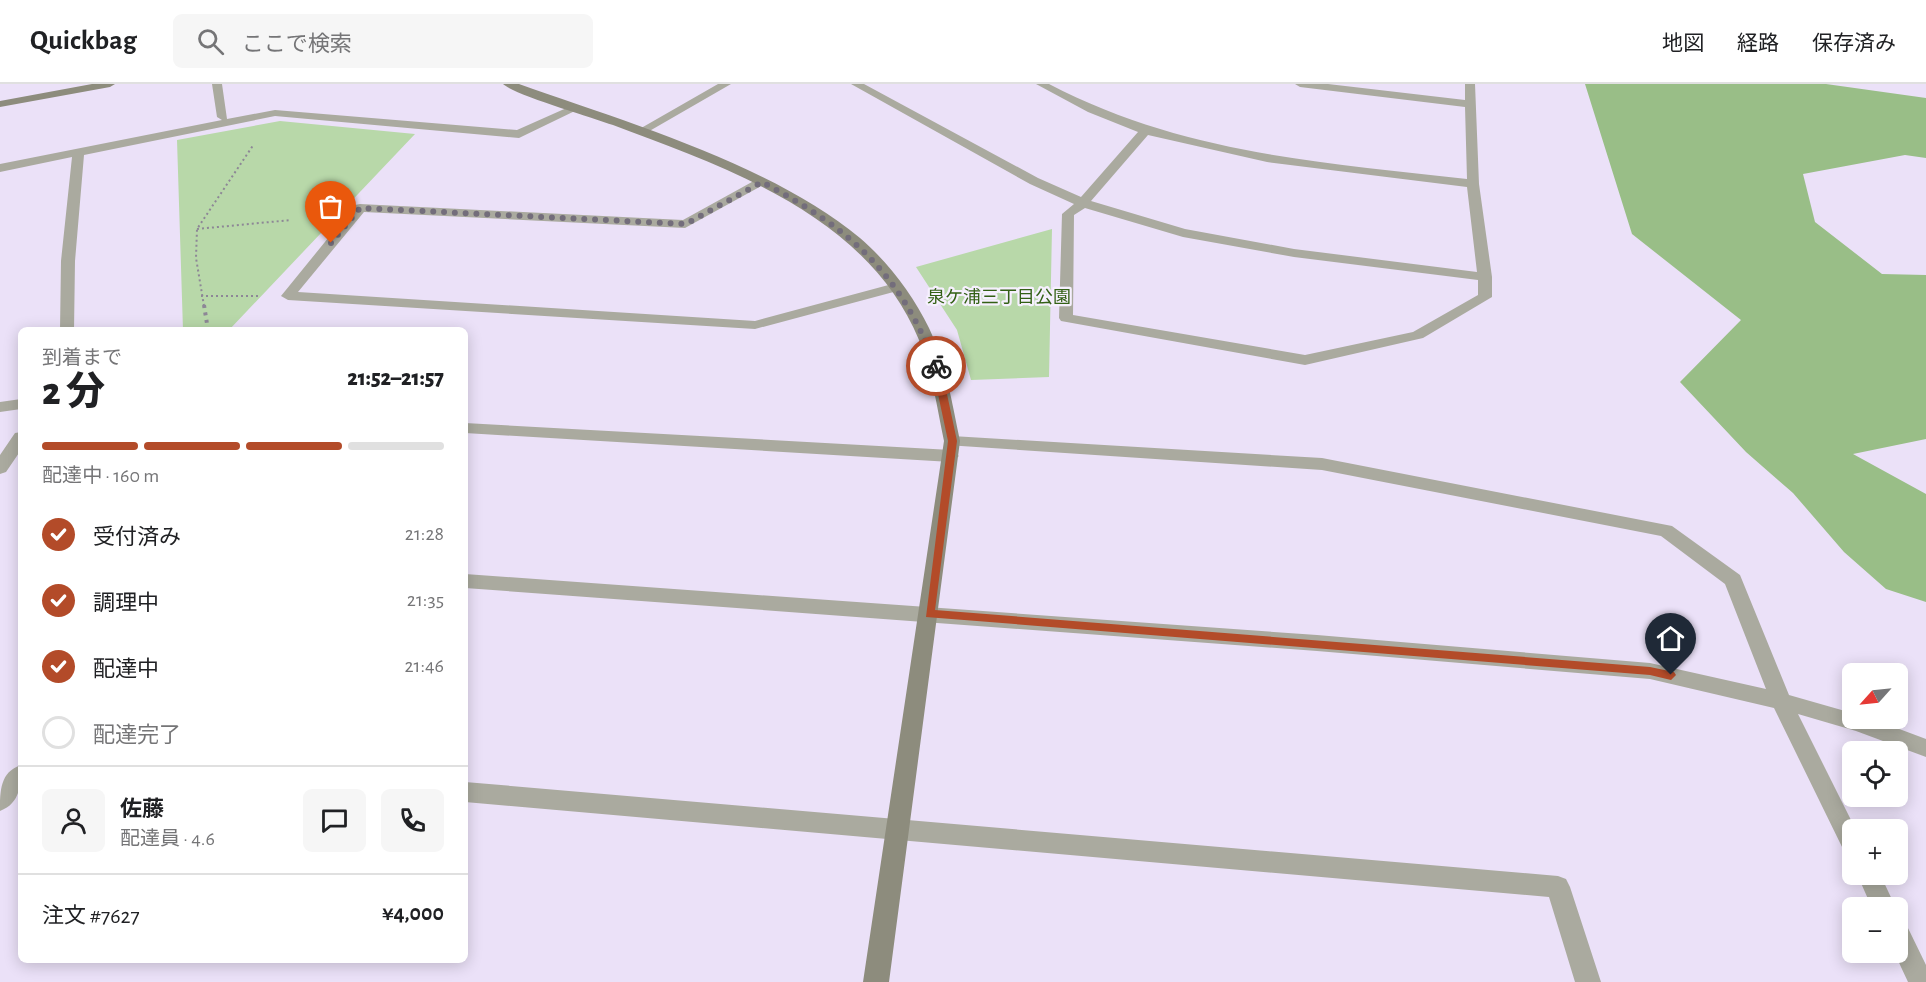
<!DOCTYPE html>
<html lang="ja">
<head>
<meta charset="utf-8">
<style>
	:root { --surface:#fff; --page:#f6f6f6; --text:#202124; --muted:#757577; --line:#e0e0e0; --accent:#b34b29 }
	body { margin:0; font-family:"Alegreya Sans","Noto Sans JP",sans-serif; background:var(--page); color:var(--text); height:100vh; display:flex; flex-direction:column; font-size:22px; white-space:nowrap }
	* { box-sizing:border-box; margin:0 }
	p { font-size:20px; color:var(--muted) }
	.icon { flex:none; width:33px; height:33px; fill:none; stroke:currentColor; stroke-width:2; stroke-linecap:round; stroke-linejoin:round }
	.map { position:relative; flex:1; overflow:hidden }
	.details { position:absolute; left:18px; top:243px; width:450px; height:636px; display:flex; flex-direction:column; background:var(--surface); border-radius:9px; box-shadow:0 3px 15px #0003 }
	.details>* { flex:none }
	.needle { width:39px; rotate:243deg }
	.controls { position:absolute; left:1842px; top:579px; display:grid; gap:12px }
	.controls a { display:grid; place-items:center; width:66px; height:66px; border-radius:9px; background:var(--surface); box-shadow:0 3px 15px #0003; font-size:30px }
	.pin { position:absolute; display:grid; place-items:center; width:51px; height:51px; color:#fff; margin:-62px -26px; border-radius:50% 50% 50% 0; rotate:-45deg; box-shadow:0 0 6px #0007 }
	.pin .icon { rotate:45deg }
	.courier { position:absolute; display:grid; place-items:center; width:60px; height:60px; margin:-30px; border:4px solid #b34b29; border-radius:50%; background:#fff; color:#222; box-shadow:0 2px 8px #0007 }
	.summary em { font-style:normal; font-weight:800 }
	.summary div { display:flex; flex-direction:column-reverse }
	.summary { display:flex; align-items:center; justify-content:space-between; height:102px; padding:0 24px }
	h1 { font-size:39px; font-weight:800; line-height:45px }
	.bar { display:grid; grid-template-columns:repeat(4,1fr); gap:9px 6px; align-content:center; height:72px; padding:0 24px }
	.bar i { height:8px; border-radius:4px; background:var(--line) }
	.bar .on { background:var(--accent) }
	.bar p { grid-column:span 4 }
	.line { display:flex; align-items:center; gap:15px; padding:0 24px; border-top:2px solid var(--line) }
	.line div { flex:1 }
	.round { display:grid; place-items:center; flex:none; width:63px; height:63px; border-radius:9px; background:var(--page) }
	ol { padding:0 24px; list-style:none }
	li { display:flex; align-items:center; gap:18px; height:66px }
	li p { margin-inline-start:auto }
	li .icon { padding:6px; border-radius:50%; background:var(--accent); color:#fff; stroke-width:4 }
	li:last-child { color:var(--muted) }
	li i { width:33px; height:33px; border:3px solid var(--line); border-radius:50% }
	header { display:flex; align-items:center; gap:36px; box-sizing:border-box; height:84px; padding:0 30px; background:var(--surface); border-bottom:2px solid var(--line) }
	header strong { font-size:28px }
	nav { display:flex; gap:33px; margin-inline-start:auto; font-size:21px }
	.search { width:420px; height:54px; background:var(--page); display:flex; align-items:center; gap:15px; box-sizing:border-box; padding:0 21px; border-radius:9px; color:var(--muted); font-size:22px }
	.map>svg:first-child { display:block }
	.green { fill:#b8d8a9 }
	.forest { fill:#99be87 }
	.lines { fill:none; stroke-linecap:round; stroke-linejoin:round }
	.path-far1 { stroke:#8d8796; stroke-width:2; stroke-dasharray:2 3; stroke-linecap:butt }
	.path { stroke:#8d8796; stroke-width:4; stroke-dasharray:3 4.5; stroke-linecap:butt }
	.street { fill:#aaaa9f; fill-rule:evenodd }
	.secondary { fill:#8d8c7d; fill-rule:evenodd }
	.route { fill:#b34b29 }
	.done { stroke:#736d7b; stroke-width:6; stroke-dasharray:0 10.8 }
	.labels { text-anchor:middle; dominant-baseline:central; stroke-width:4.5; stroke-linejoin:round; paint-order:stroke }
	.far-park-label { font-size:18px; fill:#336015; stroke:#f6f0fe }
</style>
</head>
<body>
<header>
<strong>Quickbag</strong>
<div class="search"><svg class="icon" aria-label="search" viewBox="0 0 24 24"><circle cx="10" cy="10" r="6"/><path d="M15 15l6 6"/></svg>ここで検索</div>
<nav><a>地図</a><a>経路</a><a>保存済み</a></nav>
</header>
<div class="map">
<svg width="1926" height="898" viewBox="0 0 1926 898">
	<rect width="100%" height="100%" fill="#ebe1f8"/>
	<path class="green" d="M280,37L415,50L229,246H183L177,56Z
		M1052,145L1049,293L971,296L957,246L916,183Z"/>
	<path class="forest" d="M1585,0H1826L1926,14V74L1905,71L1803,90L1815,138L1882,190L1926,191V355L1853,370L1926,410V518L1886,505L1844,468L1793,409L1746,368L1680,298L1741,236L1632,150Z"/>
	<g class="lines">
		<path class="path-far1" d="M197,145L291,136
			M201,212H261
			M204,222L196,174L197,145L254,60"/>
		<path class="path" d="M204,221L208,246"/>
		<path class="street" d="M212,0H222L227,35L275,26L517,46L571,22L581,24L519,54L275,32L84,71L75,177L74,246H60L61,177L72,73L0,88V80L222,36L217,33Z
			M718,0H731L646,49L636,47Z
			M851,0H864L1038,94L1081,113L1138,48L1088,28L1036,0H1049C1183,70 1320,78 1467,95L1465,23L1300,3L1295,0H1328L1465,16V0H1475L1479,100L1492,193V213L1423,254L1305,281L1061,237L1059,234L1062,130L1074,120L1030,100ZM1148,51L1267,78L1467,103L1477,188L1294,165L1185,145L1091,117ZM1085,124L1183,153L1294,173L1478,196V211L1413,248L1305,271L1073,231L1074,131Z
			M761,93L767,97L765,100L685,144L364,128L298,208L755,237L896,199L901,200V206L755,245L288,216L281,212L355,121L360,120L683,136Z
			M21,315V325L0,328V318Z
			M465,339L951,366L959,372L951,378L465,349Z
			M21,348V366L6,388L0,390V371L15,349Z
			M952,352L1322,374L1672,442L1740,491L1789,611L1852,629V634H1870L1926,655V673L1856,647L1798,630L1856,746H1852V770L1844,767L1774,624L1650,595L1317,567L465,504V490L1317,551L1650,579L1766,605L1725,500L1661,452L1322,386L946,361L944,357L946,353Z
			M21,681C21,700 21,719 0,727C0,707 0,688 21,681Z
			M465,698L1558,792L1566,795L1570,803L1601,898H1575L1549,813L465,718Z
			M1857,790H1880L1896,824H1872Z
			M1898,838L1907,842L1926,881V898H1908L1894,868H1898Z"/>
		<path class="secondary" d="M92,0H115L110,3L0,23V17Z
			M503,0H519C626,38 773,81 860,154C888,178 913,211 929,244C946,279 952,319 960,357L889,898H863L944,357C937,323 932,288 919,256C868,132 728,84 613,41C591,33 515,11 503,0Z"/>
	</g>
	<path class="route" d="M936,279L941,282L957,357L935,526L1650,583L1674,588L1676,591L1671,596L1650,591L926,533L948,357L932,282Z"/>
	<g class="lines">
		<path class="done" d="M331,159L360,124L686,140L762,98C850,145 899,187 936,282"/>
	</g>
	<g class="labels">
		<g class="far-park-label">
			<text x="999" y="214">泉ケ浦三丁目公園</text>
		</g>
	</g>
</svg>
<div class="controls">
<a><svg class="needle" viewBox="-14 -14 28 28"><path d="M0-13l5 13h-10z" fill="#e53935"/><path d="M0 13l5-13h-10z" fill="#757577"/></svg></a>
<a><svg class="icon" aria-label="locate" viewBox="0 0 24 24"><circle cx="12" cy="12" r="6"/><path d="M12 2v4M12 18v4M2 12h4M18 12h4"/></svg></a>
<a>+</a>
<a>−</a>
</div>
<div class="pin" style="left:331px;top:159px;background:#ea580c"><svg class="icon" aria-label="bag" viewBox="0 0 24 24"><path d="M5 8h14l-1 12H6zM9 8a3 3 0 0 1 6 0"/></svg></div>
<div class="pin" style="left:1671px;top:591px;background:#1f2937"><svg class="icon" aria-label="home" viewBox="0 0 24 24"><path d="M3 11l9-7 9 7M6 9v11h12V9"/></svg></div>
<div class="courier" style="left:936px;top:282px"><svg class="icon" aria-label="bike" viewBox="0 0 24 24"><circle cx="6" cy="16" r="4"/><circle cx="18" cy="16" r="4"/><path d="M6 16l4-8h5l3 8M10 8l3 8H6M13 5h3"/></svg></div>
<section class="details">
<div class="summary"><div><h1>2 分</h1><p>到着まで</p></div><em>21:52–21:57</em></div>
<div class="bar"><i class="on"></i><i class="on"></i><i class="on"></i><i></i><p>配達中 · 160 m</p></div>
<ol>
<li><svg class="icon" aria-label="check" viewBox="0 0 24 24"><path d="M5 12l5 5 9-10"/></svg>受付済み<p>21:28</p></li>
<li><svg class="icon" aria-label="check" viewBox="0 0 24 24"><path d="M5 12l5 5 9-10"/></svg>調理中<p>21:35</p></li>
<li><svg class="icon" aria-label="check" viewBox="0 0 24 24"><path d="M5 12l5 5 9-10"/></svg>配達中<p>21:46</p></li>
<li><i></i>配達完了</li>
</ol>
<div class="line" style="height:108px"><a class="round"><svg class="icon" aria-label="person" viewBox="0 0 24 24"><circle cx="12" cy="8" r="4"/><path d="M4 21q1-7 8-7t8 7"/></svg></a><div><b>佐藤</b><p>配達員 · 4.6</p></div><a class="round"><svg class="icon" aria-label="chat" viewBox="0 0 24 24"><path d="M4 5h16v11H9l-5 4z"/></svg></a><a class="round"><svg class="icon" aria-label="phone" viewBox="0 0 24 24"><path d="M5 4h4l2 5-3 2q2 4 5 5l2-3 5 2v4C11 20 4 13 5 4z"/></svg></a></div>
<div class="line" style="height:78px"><div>注文 #7627</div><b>¥4,000</b></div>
</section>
</div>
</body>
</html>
